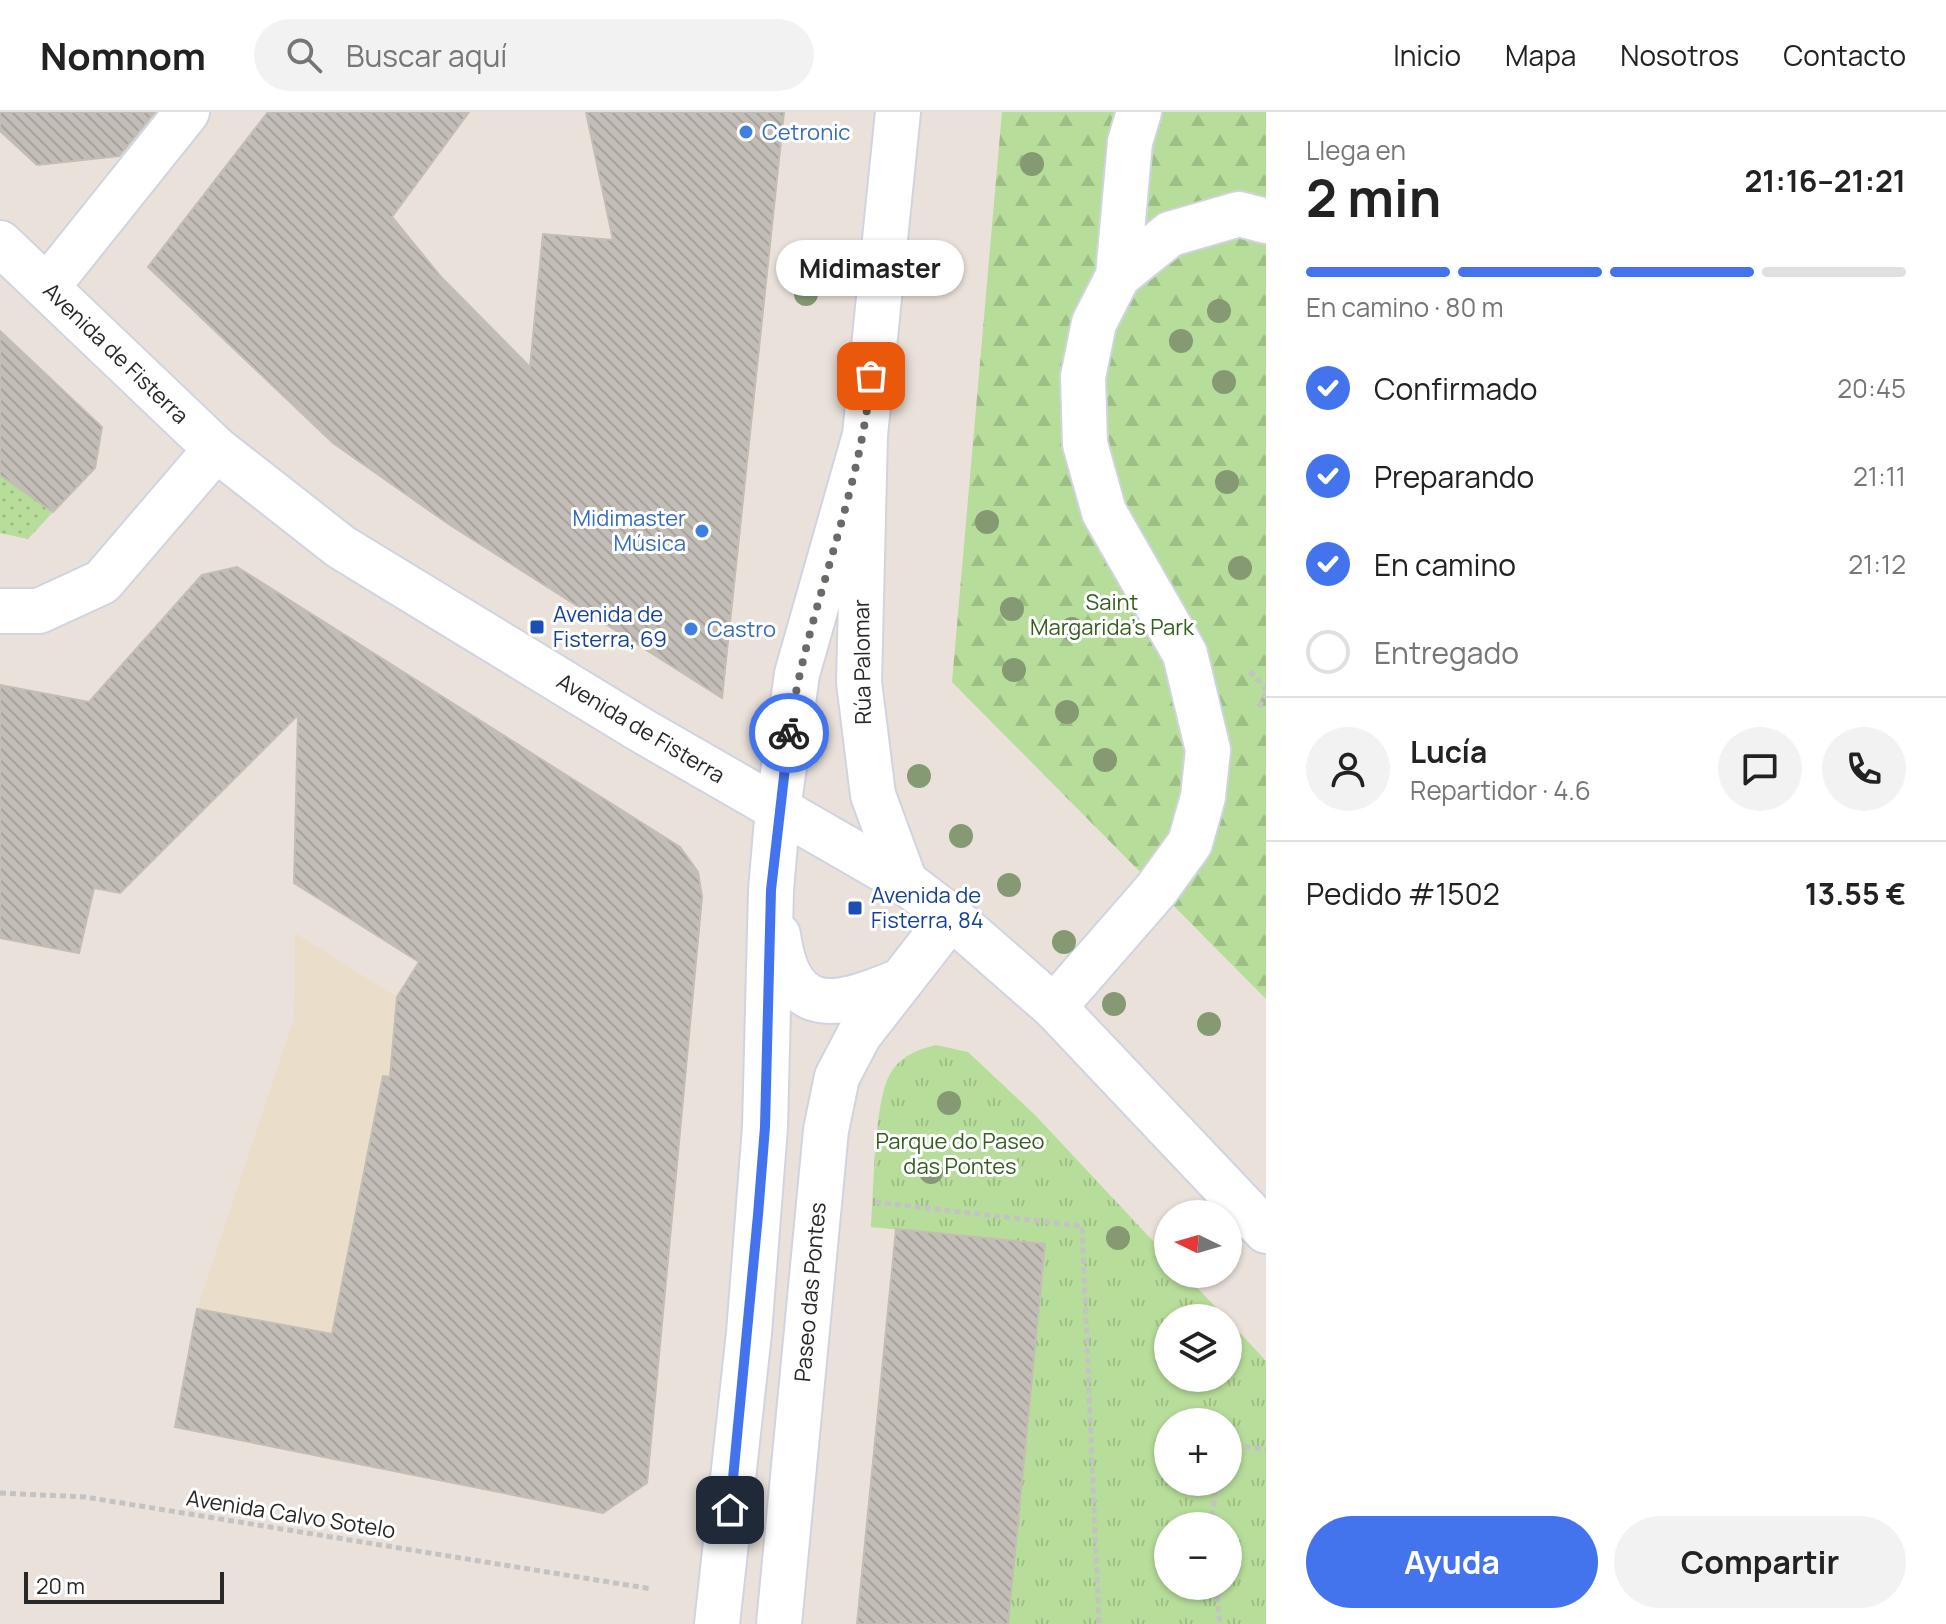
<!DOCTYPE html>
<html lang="es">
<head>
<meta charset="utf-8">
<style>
	:root { --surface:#fff; --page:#f2f2f2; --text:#222; --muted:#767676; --line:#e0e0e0; --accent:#4474ed }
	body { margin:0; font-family:Manrope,sans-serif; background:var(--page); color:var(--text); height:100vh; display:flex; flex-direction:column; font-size:30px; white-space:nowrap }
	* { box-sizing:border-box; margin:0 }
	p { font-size:26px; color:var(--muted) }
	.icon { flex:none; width:44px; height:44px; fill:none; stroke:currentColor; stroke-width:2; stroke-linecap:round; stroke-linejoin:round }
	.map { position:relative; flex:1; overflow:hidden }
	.panel { display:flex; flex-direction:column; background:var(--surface); width:680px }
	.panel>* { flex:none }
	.needle { width:52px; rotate:275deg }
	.tools { position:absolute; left:1154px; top:1088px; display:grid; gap:16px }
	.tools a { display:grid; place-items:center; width:88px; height:88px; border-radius:50%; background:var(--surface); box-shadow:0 2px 6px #0004; font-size:40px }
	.scale { position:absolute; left:24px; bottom:20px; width:200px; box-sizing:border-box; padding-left:8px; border:4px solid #282828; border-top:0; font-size:22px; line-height:28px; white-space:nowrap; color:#282828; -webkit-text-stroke:6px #fff; paint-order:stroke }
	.pin { position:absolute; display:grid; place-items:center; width:68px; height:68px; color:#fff; margin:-34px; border-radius:16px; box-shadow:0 4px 12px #0006 }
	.courier { position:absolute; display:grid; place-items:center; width:80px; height:80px; margin:-40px; border:6px solid #4474ed; border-radius:50%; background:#fff; color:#222; box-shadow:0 2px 10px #0007 }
	.bubble { position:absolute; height:56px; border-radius:28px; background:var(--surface); box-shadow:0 2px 6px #0004; font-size:26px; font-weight:700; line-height:56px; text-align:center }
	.head em { font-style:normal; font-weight:700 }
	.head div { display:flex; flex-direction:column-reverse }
	.head { display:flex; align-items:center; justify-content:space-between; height:136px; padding:0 40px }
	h1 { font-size:52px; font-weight:700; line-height:60px }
	.bar { display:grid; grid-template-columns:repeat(4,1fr); gap:12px 8px; align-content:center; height:96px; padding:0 40px }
	.bar i { height:10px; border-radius:6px; background:var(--line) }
	.bar .selected { background:var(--accent) }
	.bar p { grid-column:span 4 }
	.line { display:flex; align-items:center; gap:20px; padding:0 40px; border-top:2px solid var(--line) }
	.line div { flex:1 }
	.round { display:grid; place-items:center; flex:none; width:84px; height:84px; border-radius:42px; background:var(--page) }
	ol { padding:0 40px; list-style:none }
	li { display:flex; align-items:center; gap:24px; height:88px }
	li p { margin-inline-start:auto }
	li .icon { padding:8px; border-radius:50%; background:var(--accent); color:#fff; stroke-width:4 }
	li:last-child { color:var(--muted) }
	li i { width:44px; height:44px; border:4px solid var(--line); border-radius:50% }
	.primary-button { display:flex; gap:16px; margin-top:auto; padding:16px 40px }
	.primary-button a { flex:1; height:92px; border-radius:48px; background:var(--accent); color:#fff; font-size:32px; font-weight:700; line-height:92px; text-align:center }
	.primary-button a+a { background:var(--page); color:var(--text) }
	header { display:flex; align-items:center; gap:48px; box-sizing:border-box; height:112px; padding:0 40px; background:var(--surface); border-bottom:2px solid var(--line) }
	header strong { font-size:38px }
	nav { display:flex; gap:44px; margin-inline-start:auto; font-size:28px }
	.search { width:560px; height:72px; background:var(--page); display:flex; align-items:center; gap:20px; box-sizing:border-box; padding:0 28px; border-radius:44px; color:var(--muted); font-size:30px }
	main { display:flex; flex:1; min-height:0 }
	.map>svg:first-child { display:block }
	.education { fill:#eaddca }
	.grass { fill:url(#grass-dots) }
	.forest { fill:url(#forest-firs) }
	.park { fill:url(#park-tufts); fill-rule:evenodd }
	.building { fill:url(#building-back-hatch); stroke:#c4bdb4; stroke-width:2 }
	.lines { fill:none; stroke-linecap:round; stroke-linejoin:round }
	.pedestrian-casing { stroke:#d0d4e0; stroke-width:48 }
	.minor-casing { stroke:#d0d4e0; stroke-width:48 }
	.tertiary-casing { stroke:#d0d4e0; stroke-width:48 }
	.path { stroke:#c3c3c3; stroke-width:5; stroke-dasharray:6 4; stroke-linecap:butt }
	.pedestrian { stroke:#fff; stroke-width:44 }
	.minor { stroke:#fff; stroke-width:44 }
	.tertiary { stroke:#fff; stroke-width:44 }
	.tree { fill:#859a73 }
	.done { stroke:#6c6966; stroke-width:8; stroke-dasharray:0 14.4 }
	.route { stroke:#4474ed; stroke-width:10 }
	.shop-dot { fill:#3f7fe0; stroke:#fff; stroke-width:3 }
	.transit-dot { fill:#1a4fb4; stroke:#fff; stroke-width:3 }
	.labels { text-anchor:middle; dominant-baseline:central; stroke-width:6; stroke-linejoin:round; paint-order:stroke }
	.shop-label { font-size:22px; fill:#366cbe; stroke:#fff; text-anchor:start }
	.street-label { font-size:22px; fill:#282828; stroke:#fff }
	.park-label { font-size:22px; fill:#325f1e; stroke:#fff }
	.transit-label { font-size:22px; fill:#164399; stroke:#fff; text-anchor:start }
</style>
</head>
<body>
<header>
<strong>Nomnom</strong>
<div class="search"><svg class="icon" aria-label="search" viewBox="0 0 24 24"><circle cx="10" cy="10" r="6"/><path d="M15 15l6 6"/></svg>Buscar aquí</div>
<nav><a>Inicio</a><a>Mapa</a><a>Nosotros</a><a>Contacto</a></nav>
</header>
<main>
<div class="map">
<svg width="1266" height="1512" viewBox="0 0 1266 1512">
	<defs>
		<pattern id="grass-dots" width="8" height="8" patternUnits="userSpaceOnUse" patternTransform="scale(2)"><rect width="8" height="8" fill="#b7dd9a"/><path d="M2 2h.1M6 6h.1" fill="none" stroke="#9dbe85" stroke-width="1.8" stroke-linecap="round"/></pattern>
		<pattern id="forest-firs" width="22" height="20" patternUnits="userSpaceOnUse" patternTransform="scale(2)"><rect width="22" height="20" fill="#b7dd9a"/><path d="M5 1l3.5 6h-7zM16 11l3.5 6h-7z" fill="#9dbe85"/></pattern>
		<pattern id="park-tufts" width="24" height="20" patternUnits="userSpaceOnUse" patternTransform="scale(2)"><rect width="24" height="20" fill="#b7dd9a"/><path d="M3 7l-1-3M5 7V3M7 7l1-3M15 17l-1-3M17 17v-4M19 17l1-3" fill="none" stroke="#9dbe85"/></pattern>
		<pattern id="building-back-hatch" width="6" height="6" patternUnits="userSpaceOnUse" patternTransform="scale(2)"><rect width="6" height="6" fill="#c2bdb6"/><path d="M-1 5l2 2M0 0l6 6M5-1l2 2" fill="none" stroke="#a7a29c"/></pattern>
	</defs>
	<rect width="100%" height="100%" fill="#eae1da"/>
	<path class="education" d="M295,821L397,885L474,1247L208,1321L175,1315L197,1197L294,907Z"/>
	<path class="grass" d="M0,363L53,400L28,427L0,421Z"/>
	<path class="forest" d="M1002,0H1266V887L952,570Z"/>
	<path class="park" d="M936,933L968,940L1035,1003L1168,1145V1162H1184L1226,1206H1168V1266H1228V1208L1266,1249V1512H1008L1045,1132L871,1115C874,1079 874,990 890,962C901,944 916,938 936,933ZM1168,1310H1228V1370H1168ZM1168,1414H1228V1474H1168Z"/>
	<path class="building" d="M0,0H155L119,44L37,53L0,19Z
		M268,0H469L392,105L441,165L530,255L543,122L613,128L586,0H784L722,586L450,413L333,331L148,155Z
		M0,219L102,315L95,356L53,400L0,363Z
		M237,455L680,735L698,760L702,785L647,1371L603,1401L175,1315L197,1197L332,1222L383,964L390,965L397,885L419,850L294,771L298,603L120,781L94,776L79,841L0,826V573L89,590L202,463Z
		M896,1117L1045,1132L1008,1512H857Z"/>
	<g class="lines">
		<defs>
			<path id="pedestrian" d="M1118,164L1130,30L1139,0
				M1054,895L1156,778L1190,731L1203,685L1208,638L1185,542L1104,400L1085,332L1083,265L1094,211L1118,164L1170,122L1239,102L1266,109"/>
			<path id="minor" d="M898,0L865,323L859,570L873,683L905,770
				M47,175L187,0
				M0,499H39L102,470L216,337
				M778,823C790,908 836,896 900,869
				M717,1512L749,1221L765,1015L771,778L778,697L797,562L865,323
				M779,1512L826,1018L837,965L859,923L951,805"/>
			<path id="tertiary" d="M0,131L216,337L341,435L641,618L905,770L951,805L1054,895L1266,1119"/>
		</defs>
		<use href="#pedestrian" class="pedestrian-casing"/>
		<use href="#minor" class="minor-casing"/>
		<use href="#tertiary" class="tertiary-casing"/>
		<path class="path" d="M1250,559L1266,577
			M1259,595L1266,581
			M875,1090L1082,1114L1099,1512
			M1228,1341L1237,1333L1266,1338
			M0,1381L85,1385L652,1477
			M1210,1414L1217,1370
			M1216,1474L1220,1512"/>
		<use href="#pedestrian" class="pedestrian"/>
		<use href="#minor" class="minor"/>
		<use href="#tertiary" class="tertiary"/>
	</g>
	<g class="tree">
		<circle cx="1032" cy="52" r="12"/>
		<circle cx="806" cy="182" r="12"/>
		<circle cx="1219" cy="199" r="12"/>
		<circle cx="1181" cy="229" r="12"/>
		<circle cx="1224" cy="270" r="12"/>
		<circle cx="1227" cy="370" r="12"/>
		<circle cx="987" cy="410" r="12"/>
		<circle cx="1240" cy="456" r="12"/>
		<circle cx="1012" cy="497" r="12"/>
		<circle cx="1072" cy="517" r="12"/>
		<circle cx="1014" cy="558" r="12"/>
		<circle cx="1067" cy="600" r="12"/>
		<circle cx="1105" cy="648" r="12"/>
		<circle cx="919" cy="664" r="12"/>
		<circle cx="961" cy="724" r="12"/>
		<circle cx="1009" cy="773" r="12"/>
		<circle cx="1064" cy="830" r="12"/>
		<circle cx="1114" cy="892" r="12"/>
		<circle cx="1209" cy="912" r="12"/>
		<circle cx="949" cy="991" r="12"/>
		<circle cx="931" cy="1060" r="12"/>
		<circle cx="1118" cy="1126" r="12"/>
	</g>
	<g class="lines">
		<path class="done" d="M789,621C806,499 860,386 871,264"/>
		<path class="route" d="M730,1398L758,1103L765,1015L771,778L789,621"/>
	</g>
	<g class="shop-dot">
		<circle cx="746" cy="20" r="8"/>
		<circle cx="702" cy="419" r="8"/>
		<circle cx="691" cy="517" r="8"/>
	</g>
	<g class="transit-dot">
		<rect x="529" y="507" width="16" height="16" rx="4"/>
		<rect x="847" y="788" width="16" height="16" rx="4"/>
	</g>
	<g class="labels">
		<g class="shop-label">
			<text x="762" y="20">Cetronic</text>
			<text x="686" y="406" text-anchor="end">Midimaster<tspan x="686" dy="25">Música</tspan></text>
			<text x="707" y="517">Castro</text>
		</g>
		<g class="street-label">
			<text transform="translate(116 241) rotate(44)">Avenida de Fisterra</text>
			<text transform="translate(862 550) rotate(-91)">Rúa Palomar</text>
			<text transform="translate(641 616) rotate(31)">Avenida de Fisterra</text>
			<text transform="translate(810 1180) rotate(-85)">Paseo das Pontes</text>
			<text transform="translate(291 1402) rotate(9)">Avenida Calvo Sotelo</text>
		</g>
		<g class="park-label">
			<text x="1112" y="490">Saint<tspan x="1112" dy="25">Margarida's Park</tspan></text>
			<text x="960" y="1029">Parque do Paseo<tspan x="960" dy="25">das Pontes</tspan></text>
		</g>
		<g class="transit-label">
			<text x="553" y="502">Avenida de<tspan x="553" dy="25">Fisterra, 69</tspan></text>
			<text x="871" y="783">Avenida de<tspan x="871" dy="25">Fisterra, 84</tspan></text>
		</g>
	</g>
</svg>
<div class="tools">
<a><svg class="needle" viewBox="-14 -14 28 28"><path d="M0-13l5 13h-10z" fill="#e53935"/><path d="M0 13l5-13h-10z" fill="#767676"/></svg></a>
<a><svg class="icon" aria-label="layers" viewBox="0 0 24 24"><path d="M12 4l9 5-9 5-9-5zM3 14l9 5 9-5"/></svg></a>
<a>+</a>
<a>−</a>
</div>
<div class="scale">20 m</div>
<div class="pin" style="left:871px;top:264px;background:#ea580c"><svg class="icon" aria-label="bag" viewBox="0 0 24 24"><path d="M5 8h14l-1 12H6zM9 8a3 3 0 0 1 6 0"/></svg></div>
<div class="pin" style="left:730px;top:1398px;background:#1f2937"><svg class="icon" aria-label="home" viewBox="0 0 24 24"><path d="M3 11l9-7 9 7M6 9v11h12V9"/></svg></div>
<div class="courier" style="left:789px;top:621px"><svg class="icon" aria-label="bike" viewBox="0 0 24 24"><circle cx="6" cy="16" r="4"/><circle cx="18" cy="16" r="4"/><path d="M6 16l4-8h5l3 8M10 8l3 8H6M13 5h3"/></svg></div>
<div class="bubble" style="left:776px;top:128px;width:188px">Midimaster</div>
</div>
<section class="panel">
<div class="head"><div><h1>2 min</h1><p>Llega en</p></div><em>21:16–21:21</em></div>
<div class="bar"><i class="selected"></i><i class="selected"></i><i class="selected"></i><i></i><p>En camino · 80 m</p></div>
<ol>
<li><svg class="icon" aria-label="check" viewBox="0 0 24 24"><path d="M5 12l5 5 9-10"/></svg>Confirmado<p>20:45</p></li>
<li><svg class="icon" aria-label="check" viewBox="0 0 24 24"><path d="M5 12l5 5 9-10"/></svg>Preparando<p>21:11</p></li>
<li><svg class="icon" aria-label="check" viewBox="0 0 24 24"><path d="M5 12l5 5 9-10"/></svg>En camino<p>21:12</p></li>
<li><i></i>Entregado</li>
</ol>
<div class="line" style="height:144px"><a class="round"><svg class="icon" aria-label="person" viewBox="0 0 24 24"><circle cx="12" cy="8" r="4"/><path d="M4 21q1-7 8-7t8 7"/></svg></a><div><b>Lucía</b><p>Repartidor · 4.6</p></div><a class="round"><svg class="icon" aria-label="chat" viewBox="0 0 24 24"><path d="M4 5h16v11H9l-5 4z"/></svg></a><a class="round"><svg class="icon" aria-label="phone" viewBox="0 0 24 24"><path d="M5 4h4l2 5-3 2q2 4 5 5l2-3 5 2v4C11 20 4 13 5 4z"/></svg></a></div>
<div class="line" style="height:104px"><div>Pedido #1502</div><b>13.55 €</b></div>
<div class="primary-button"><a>Ayuda</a><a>Compartir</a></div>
</section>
</main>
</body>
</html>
